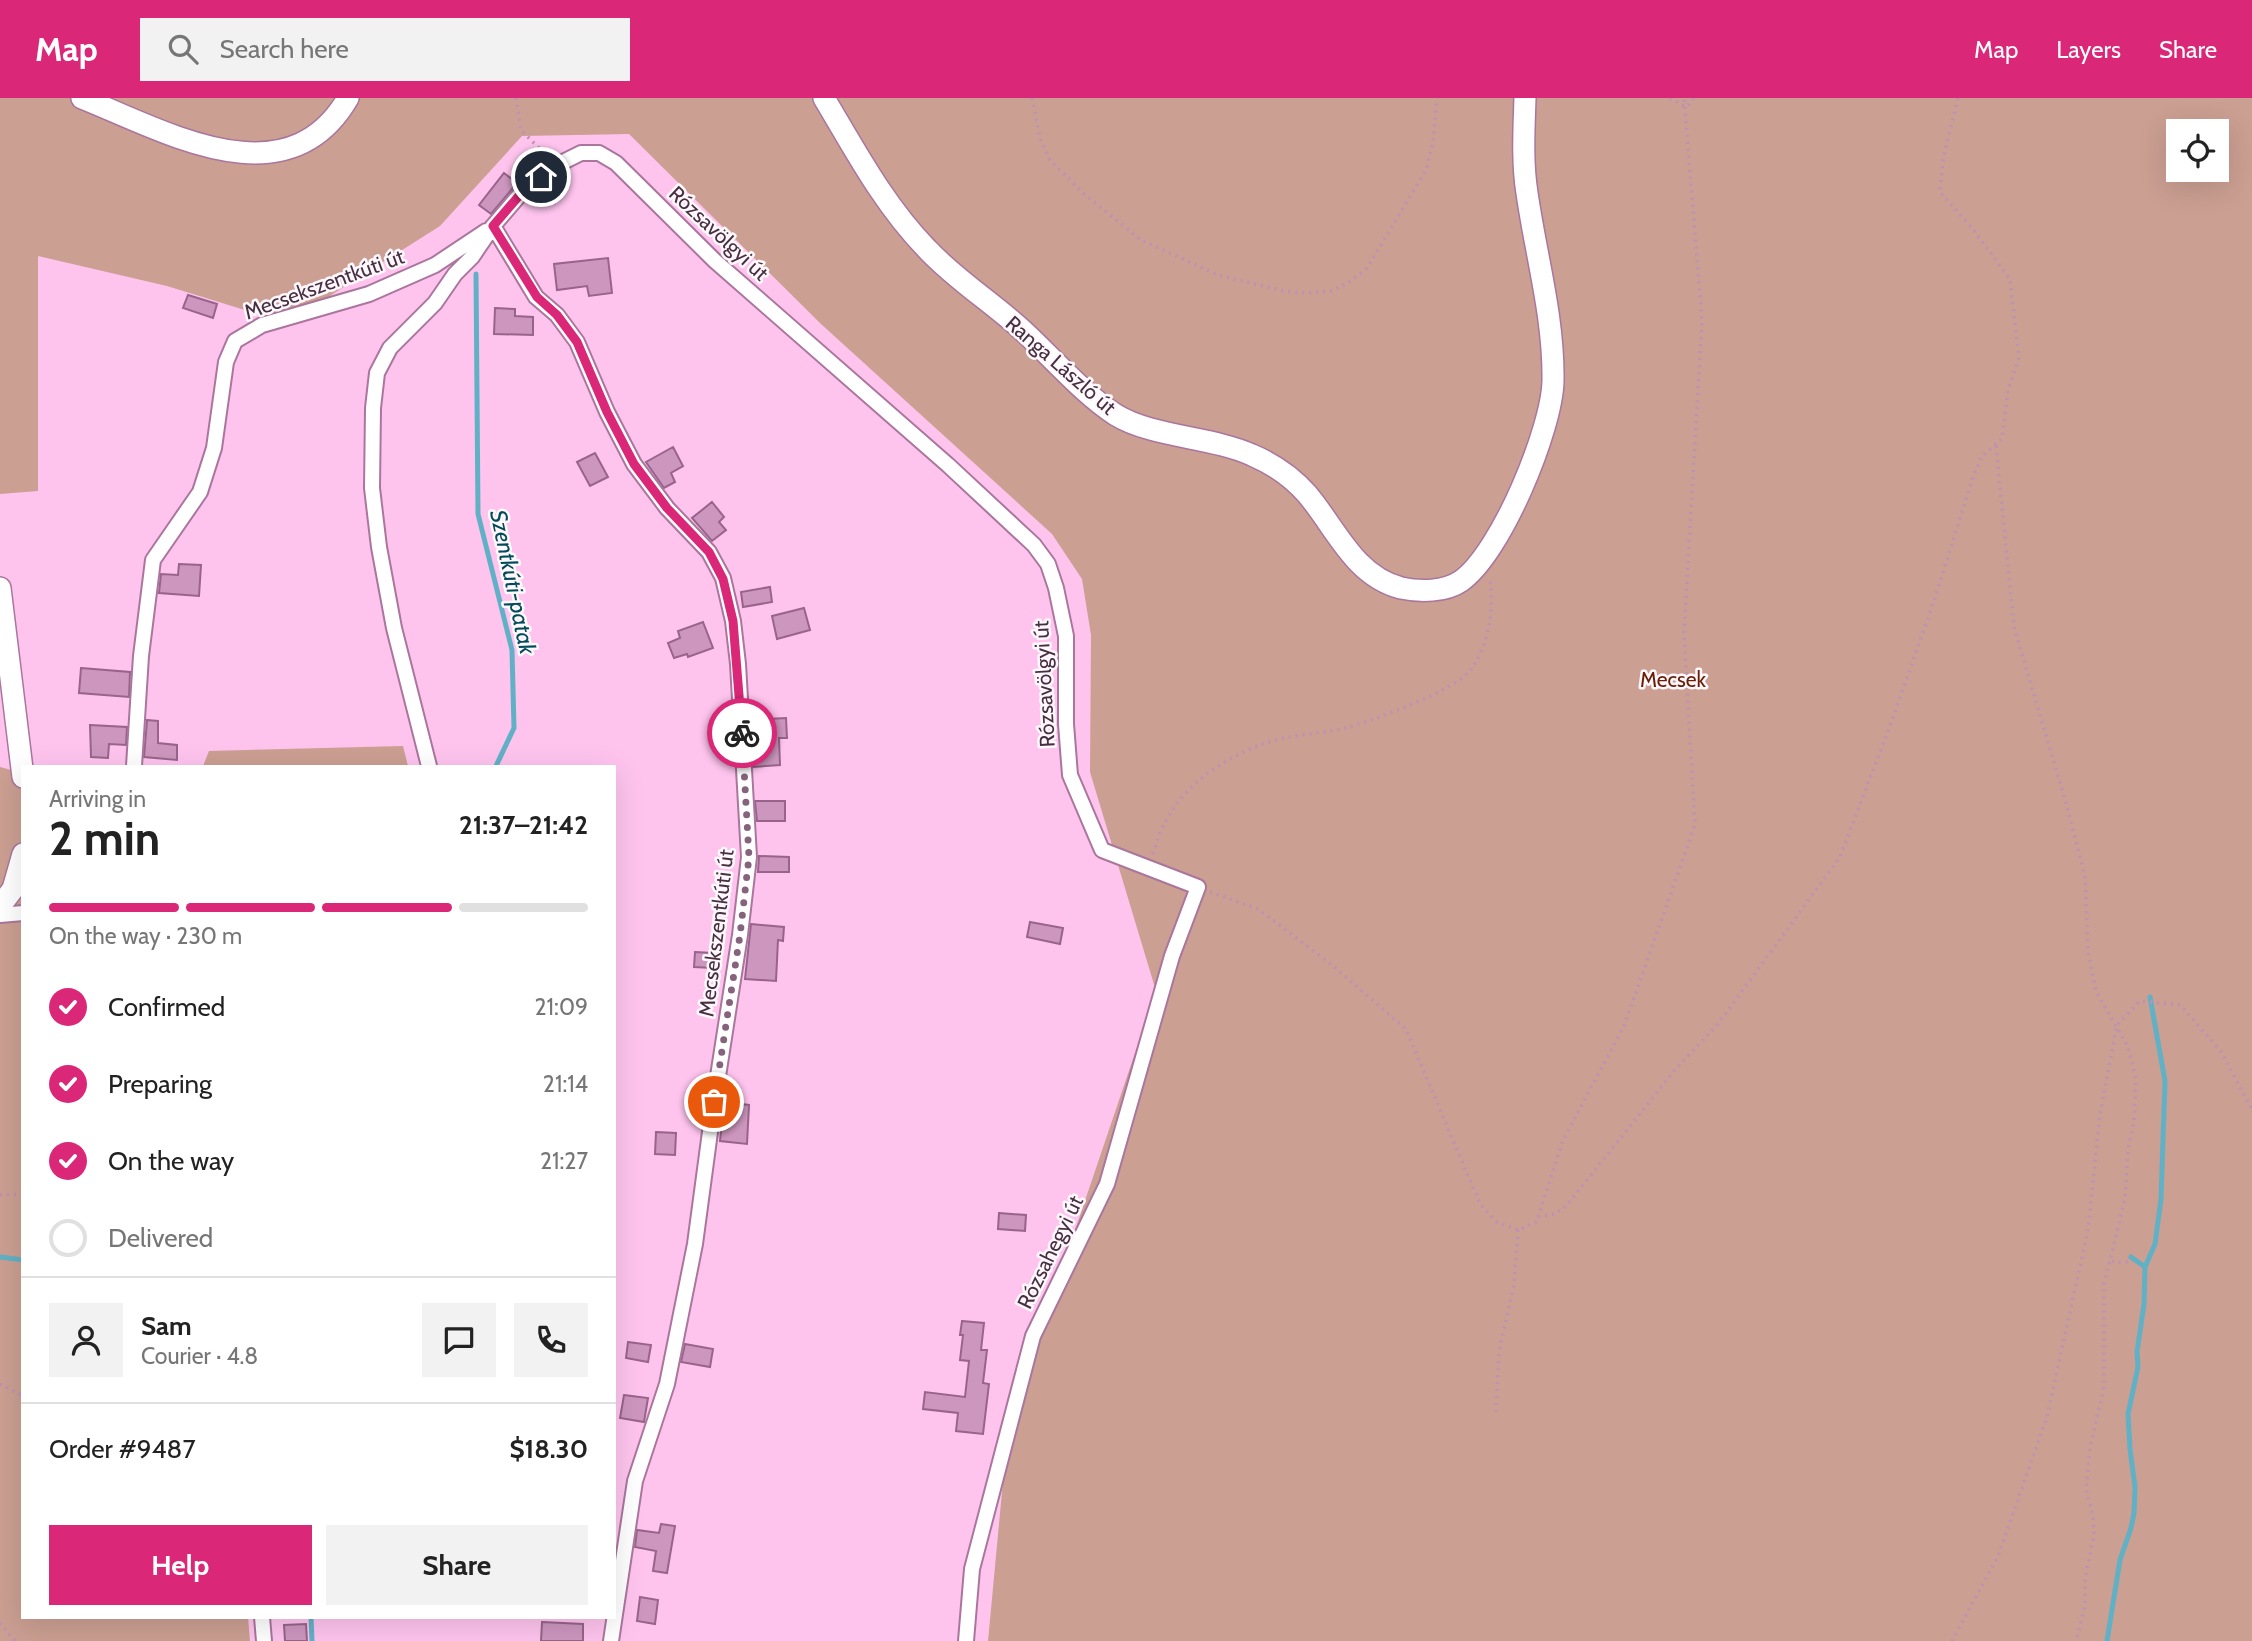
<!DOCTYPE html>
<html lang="en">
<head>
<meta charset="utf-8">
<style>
	:root { --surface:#fff; --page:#f2f2f2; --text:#222; --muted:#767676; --line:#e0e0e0; --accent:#db2777 }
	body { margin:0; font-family:Cabin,sans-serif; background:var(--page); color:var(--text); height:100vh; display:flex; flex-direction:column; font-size:26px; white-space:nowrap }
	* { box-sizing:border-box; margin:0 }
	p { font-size:23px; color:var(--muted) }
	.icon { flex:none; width:38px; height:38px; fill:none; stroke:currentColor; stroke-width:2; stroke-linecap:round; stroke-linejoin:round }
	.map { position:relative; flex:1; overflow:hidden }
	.panel { position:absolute; left:21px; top:667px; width:595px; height:854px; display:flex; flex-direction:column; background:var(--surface); border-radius:0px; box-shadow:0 7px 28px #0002 }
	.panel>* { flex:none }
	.tools { position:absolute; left:2166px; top:21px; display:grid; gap:14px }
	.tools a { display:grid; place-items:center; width:63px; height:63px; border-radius:0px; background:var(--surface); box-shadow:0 7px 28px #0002; font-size:35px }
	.pin { position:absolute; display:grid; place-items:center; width:60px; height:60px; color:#fff; margin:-30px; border:4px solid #fff; border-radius:50%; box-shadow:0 2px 7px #0007 }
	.courier { position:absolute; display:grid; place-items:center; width:70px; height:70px; margin:-35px; border:5px solid #db2777; border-radius:50%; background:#fff; color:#222; box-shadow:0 2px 9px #0007 }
	.overview em { font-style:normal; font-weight:700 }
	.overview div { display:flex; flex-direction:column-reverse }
	.overview { display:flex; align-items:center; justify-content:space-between; height:119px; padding:0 28px }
	h1 { font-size:46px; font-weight:700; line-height:52px }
	.bar { display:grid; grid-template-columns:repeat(4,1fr); gap:10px 7px; align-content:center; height:84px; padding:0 28px }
	.bar i { height:9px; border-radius:5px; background:var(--line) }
	.bar .active { background:var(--accent) }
	.bar p { grid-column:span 4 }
	.line { display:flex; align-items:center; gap:18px; padding:0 28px; border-top:2px solid var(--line) }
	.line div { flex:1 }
	.round { display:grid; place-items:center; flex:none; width:74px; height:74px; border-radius:0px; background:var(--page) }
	ol { padding:0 28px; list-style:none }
	li { display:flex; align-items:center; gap:21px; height:77px }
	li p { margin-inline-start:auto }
	li .icon { padding:7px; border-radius:50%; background:var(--accent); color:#fff; stroke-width:4 }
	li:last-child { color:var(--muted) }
	li i { width:38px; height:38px; border:4px solid var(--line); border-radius:50% }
	.cta { display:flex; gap:14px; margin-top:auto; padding:14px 28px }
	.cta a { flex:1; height:80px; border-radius:0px; background:var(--accent); color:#fff; font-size:28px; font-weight:700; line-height:80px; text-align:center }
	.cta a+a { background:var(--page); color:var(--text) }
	header { display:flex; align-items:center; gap:42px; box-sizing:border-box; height:98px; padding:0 35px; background:var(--accent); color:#fff }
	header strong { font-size:33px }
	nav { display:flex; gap:38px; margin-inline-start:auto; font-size:24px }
	.search { width:490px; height:63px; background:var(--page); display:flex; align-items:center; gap:18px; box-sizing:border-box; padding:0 24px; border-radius:0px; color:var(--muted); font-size:26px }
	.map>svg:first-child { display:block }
	.green { fill:#cb9f92; fill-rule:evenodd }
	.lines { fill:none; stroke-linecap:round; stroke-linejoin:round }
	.stream { stroke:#61b1c6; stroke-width:5 }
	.building { fill:#cd96be; stroke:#98648b; stroke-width:2 }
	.street-casing { stroke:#aa769d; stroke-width:18 }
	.secondary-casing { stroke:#aa769d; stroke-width:24 }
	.path { stroke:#bf91b2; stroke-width:3.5; stroke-dasharray:2 5; stroke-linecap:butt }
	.street { stroke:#fff; stroke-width:14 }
	.secondary { stroke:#fff; stroke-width:21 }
	.done { stroke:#86637d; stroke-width:7; stroke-dasharray:0 12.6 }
	.route { stroke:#db2777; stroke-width:9 }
	.labels { text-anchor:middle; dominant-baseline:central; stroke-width:5; stroke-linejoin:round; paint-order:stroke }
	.street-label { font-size:21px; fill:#462f40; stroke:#fef8fc }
	.park-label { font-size:21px; fill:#6b1e07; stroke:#fef8fc }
	.water-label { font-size:23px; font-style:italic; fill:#004b59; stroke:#fef8fc }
</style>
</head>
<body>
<header>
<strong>Map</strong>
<div class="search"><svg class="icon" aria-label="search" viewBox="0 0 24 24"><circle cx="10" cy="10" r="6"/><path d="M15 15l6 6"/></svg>Search here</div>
<nav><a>Map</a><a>Layers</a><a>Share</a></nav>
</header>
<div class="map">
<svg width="2252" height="1543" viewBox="0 0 2252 1543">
	<rect width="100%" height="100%" fill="#fec4ee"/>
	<path class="green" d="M0,0H2252V1543H988L1008,1330L1156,893L1090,674L1091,537L1082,481L1052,436L821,226L629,36L522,38L440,128L287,225L167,188L38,158V393L0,396ZM2179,33H2217V72H2179Z
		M403,648L408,668H203L209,653Z
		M0,669L23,675V1519H248L250,1543H0Z"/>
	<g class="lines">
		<path class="stream" d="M476,176L478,416L512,552L514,630L496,668
			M0,1159L23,1162
			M2131,1159L2145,1169
			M311,1519L312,1543
			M2107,1543L2120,1462L2131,1430L2134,1415L2135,1389L2130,1351L2128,1316L2138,1269L2137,1254L2144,1206L2145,1169L2155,1146L2161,1101L2165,983L2150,899"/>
	</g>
	<path class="building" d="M504,75L517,85L491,116L479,107Z
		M608,160L612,195L589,198L587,188L557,192L554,166Z
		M188,197L217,206L213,220L183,210Z
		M495,210L515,211V218L533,219V237L494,236Z
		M673,349L683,368L671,375L675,384L664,390L646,364Z
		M595,355L608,379L590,388L577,364Z
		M712,404L724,419L719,424L726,432L712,443L692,420Z
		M179,466L201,467L199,498L159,495L161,476L178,477Z
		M770,489L772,504L743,509L741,494Z
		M804,510L810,532L777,541L772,518Z
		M703,524L713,550L688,559L687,556L674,560L668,545L680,540L678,533Z
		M81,570L130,574L129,599L79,595Z
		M786,620L787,640H779L780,667L753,669L751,622Z
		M147,622L158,623V645L177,647V662L144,659Z
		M90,627L127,629L126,647L109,646L108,660L91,659Z
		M755,703H785V723H757Z
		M759,758L789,759V774H758Z
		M1030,824L1063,830L1060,846L1027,839Z
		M751,826L784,829L783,843L778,842L776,883L745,881Z
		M695,854L713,855V870L694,869Z
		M724,1004L749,1007L747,1046L720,1043Z
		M656,1034L676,1035L675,1057L655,1056Z
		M999,1115L1026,1117L1025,1133L998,1131Z
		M962,1223L984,1225L981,1252H987L983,1285L989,1286L983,1336L956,1333L958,1315L923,1311L925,1294L965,1299L969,1263L960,1262L963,1237H960Z
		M628,1244L651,1247L648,1264L626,1260Z
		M685,1246L713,1251L710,1269L681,1264Z
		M624,1297L648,1300L644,1324L620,1320Z
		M661,1426L675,1428L667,1475L653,1473L656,1453L635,1449L637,1432L659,1435Z
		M640,1499L658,1502L655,1526L637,1523Z
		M542,1524L583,1526V1543H541Z
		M306,1526L307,1543H285L284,1527Z"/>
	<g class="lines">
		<defs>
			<path id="street" d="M493,128L536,199L557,217L577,244L607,314L634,366L667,410L709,454L723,480L733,523L738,566L749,759L740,837L714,1004L695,1146L667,1286L635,1383L611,1543
				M134,668L141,558L153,462L200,394L214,350L226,264L235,243L262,227L369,196L435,167L486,133
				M429,668L394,530L379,449L372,390L373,310L377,275L390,250L435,205L455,176L472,159L493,128L524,92L557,67L581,55H599L616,65L715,163L948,367L1034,447L1048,466L1056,490L1066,538V626L1070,677L1102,752L1198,789L1172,858L1107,1086L1033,1238L972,1471L966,1543
				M0,817L23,815
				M262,1519L264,1543"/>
			<path id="secondary" d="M82,0C165,33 287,105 348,0
				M824,0C855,52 884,107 927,151C955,181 990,203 1020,230C1049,256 1084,297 1116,317C1152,339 1213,339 1252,357C1273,366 1292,379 1307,396C1336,430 1354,478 1401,490C1420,494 1445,494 1461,483C1501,455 1552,331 1553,283C1554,219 1536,158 1527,95C1522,64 1524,31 1525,0
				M0,490L23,679
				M0,808L13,791L23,756"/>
		</defs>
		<use href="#street" class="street-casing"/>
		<use href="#secondary" class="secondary-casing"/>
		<path class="path" d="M516,0L521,32L545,56
			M1032,0L1040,40L1050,62L1084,96L1141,142L1218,177L1284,193L1307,195L1332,193L1349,184L1367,170L1426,72L1433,45L1437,0
			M1670,0L1686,9L1694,0
			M1996,348L2014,529L2066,705L2085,778L2088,853L2096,893L2128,949L2136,981L2134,1024L2128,1051L2125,1101L2104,1186V1289L2090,1350L2086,1391L2093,1417L2094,1437L2085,1481V1508L2076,1543
			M1153,756C1167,700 1209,667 1260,647C1287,636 1320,637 1349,629C1376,621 1458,592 1472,570C1489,545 1494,512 1490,483
			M1210,794L1258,811L1332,867L1406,931L1480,1106L1497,1124L1518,1132L1536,1124L1538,1119L1555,1116L1567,1107L1674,973L1718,926L1840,759L1890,628L1934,503L1973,379L1982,358L2002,341L2008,292L2019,260L2010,181L1972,130L1940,94L1943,61L1958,0
			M0,1097L23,1096
			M1538,1119L1563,1042L1624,928L1695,727L1684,535L1702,222L1684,0
			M2112,1163L2122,1165L2131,1164
			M0,1286L23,1298
			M1496,1314L1499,1253L1514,1187L1518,1132
			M0,1525L15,1543
			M1952,1543L1998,1458L2047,1319L2088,1132L2100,1016L2117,927L2140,903L2180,907L2220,952L2252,1011"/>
		<use href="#street" class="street"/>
		<use href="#secondary" class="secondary"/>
	</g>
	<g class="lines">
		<path class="done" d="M714,1004L740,837L749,759L742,635"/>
		<path class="route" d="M541,79L524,92L493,128L537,199L557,217L577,244L607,314L634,366L667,410L709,454L723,481L733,523L742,635"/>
	</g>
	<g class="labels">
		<g class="street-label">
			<text transform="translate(719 135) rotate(43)">Rózsavölgyi út</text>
			<text transform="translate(324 186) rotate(-20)">Mecsekszentkúti út</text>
			<text transform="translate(1061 267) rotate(41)">Ranga László út</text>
			<text transform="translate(1044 586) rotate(-93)">Rózsavölgyi út</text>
			<text transform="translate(716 835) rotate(-83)">Mecsekszentkúti út</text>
			<text transform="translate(1050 1154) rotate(-64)">Rózsahegyi út</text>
		</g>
		<g class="park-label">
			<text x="1673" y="581">Mecsek</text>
		</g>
		<g class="water-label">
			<text transform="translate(513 484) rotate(78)">Szentkúti-patak</text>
		</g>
	</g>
</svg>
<div class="tools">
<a><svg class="icon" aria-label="locate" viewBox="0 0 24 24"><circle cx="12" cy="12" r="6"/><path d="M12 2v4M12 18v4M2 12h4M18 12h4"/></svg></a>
</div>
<div class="pin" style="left:714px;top:1004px;background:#ea580c"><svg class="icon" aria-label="bag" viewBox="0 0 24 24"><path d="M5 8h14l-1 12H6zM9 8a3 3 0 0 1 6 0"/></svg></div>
<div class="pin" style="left:541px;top:79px;background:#1f2937"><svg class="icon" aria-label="home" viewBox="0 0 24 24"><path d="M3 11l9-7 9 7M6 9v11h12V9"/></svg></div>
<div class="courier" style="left:742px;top:635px"><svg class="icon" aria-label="bike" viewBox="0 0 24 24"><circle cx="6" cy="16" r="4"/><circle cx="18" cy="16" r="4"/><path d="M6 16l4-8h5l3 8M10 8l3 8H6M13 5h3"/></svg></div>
<section class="panel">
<div class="overview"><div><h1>2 min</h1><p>Arriving in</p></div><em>21:37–21:42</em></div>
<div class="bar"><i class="active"></i><i class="active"></i><i class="active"></i><i></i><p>On the way · 230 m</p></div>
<ol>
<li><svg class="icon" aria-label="check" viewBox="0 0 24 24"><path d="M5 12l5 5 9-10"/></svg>Confirmed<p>21:09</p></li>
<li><svg class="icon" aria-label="check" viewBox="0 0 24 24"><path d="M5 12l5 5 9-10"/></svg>Preparing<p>21:14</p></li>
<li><svg class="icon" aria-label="check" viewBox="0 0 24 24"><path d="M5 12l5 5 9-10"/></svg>On the way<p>21:27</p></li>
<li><i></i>Delivered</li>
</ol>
<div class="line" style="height:126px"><a class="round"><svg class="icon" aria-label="person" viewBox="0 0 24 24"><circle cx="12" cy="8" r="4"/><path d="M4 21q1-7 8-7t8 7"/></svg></a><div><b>Sam</b><p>Courier · 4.8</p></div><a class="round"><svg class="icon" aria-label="chat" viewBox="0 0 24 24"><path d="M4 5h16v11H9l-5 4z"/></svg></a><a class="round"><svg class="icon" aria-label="phone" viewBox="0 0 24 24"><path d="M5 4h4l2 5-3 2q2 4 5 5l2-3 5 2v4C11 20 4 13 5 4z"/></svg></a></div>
<div class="line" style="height:91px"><div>Order #9487</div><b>$18.30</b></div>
<div class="cta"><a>Help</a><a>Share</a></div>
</section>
</div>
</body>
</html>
